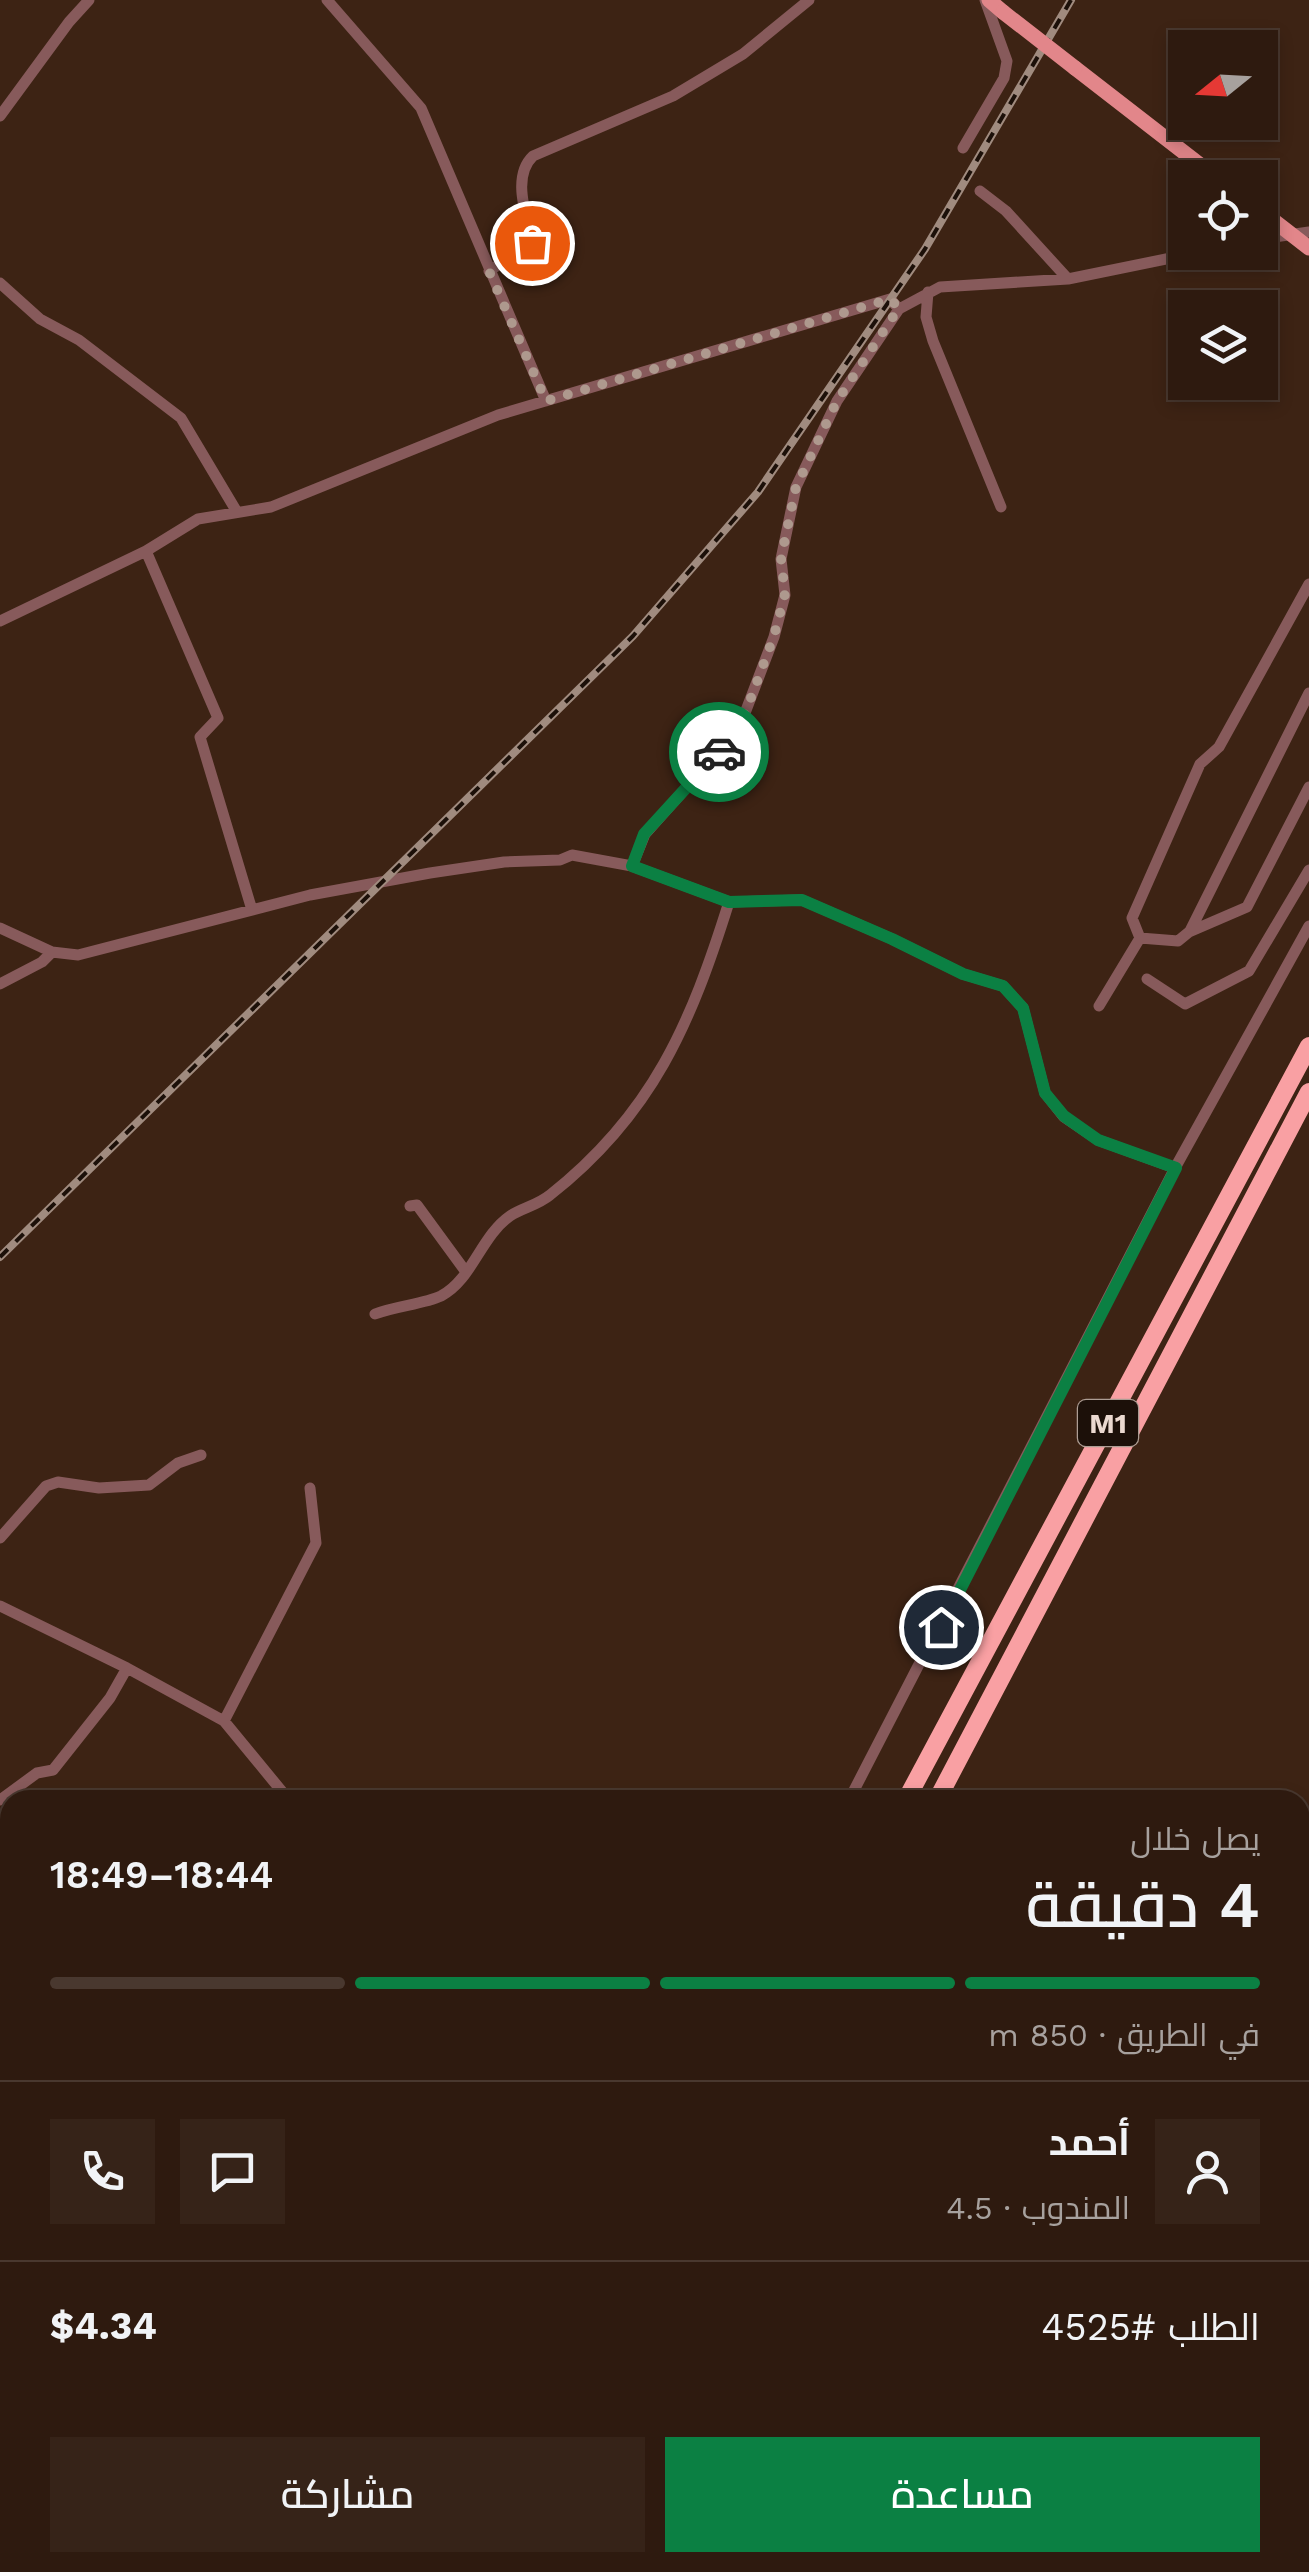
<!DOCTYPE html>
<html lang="ar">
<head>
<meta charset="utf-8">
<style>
	:root { --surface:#2e1a0f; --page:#362318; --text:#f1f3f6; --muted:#a7a19e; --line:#49382f; --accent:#0b8043 }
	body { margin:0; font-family:"Work Sans",Cairo,sans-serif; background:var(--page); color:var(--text); direction:rtl; height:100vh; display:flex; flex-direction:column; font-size:38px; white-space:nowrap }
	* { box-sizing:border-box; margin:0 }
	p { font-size:32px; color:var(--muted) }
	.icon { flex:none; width:55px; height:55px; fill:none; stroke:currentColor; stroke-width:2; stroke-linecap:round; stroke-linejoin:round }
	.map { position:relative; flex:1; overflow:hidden; direction:ltr }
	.details { position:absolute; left:0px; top:1790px; width:1310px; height:782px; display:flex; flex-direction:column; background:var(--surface); border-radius:30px 30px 0 0; box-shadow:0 5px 15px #0003,0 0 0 2px var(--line); direction:rtl }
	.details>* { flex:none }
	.needle { width:65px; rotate:252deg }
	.fabs { position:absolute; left:1168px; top:30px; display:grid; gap:20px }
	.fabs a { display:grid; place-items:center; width:110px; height:110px; border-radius:0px; background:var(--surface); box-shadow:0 5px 15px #0003,0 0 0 2px var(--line); font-size:50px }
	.pin { position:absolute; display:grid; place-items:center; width:85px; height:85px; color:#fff; margin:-42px; border:5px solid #fff; border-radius:50%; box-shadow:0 2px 10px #0007 }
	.courier { position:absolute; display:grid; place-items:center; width:100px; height:100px; margin:-50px; border:8px solid #0b8043; border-radius:50%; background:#fff; color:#222; box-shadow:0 2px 12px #0007 }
	.headline em { font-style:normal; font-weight:600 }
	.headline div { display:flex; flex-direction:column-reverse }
	.headline { display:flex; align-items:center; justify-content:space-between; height:170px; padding:0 50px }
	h1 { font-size:65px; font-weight:600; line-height:75px }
	.bar { display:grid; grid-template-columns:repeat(4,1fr); gap:15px 10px; align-content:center; height:120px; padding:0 50px }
	.bar i { height:12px; border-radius:8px; background:var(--line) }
	.bar .current { background:var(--accent) }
	.bar p { grid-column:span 4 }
	.line { display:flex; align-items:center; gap:25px; padding:0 50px; border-top:2px solid var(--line) }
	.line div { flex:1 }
	.round { display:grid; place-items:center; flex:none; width:105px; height:105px; border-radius:0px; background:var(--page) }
	.action { display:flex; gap:20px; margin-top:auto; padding:20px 50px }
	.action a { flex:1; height:115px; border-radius:0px; background:var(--accent); color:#fff; font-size:40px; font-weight:600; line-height:115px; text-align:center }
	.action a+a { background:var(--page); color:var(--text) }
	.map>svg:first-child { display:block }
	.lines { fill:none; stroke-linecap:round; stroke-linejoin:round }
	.minor { stroke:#875a5b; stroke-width:11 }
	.major { stroke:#e2868a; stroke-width:15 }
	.highway { stroke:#f9a0a3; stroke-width:18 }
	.rail-casing { stroke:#a08b7f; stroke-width:8 }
	.rail { stroke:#1c1009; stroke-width:4; stroke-dasharray:11; stroke-linecap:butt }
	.major-bridge { stroke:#e2868a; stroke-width:15 }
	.done { stroke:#ae998e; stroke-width:10; stroke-dasharray:0 18 }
	.route { stroke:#0b8043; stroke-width:12 }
	.labels { text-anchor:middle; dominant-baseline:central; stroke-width:10; stroke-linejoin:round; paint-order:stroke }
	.shield { fill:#1c1009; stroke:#ad9d94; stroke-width:2.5 }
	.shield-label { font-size:28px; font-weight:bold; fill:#ebd9d0 }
</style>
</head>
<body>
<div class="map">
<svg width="1309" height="2572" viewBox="0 0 1309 2572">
	<rect width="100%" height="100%" fill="#3d2314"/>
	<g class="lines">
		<path class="minor" d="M327,0L421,108L546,401
			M0,116L69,22L89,0
			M963,148L1004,78L1007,61L985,0
			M980,191L1006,211L1068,279
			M1260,239L1309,232
			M489,271L532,243C527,216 511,177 533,156L673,96L743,54L809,0
			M0,283L40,319L79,340L181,418L237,512
			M928,292L926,317L933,341L1001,507
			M146,551L218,718L200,737L252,910
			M0,621L146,551L198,519L271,507L498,415L890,299L899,309L940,287L1068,279L1200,252
			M632,866L645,834L727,742L745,713L774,637L785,595L781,559L796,487L837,401L899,309
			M0,928L52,952L78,955L310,895L430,873L504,862L560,860L572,855L632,866L729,902L802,900L892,939L963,974L1003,986L1023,1008L1045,1093L1064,1117L1098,1140L1175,1168
			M1190,931L1309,693
			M1140,938L1132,918L1200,764L1219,747L1309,584
			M1147,979L1185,1004L1249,971L1309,870
			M0,984L42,962L52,952
			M1099,1006L1140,938L1178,941L1189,932L1247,907L1309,787
			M410,1206L417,1205L466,1272
			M375,1314C395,1306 424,1304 441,1296C472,1280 481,1236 510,1216C522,1208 538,1205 550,1195C653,1114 691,1023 729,902
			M0,1538L46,1486L58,1482L99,1488L149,1485L178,1463L201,1455
			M0,1606L127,1668L224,1721L289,1800
			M224,1721L316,1543L310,1488
			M0,1800L37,1773L53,1770L110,1698L127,1668
			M849,1800L1175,1168L1309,926
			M1300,1995L1309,2000
			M1300,2102L1309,2106
			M0,2285L10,2279
			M455,2562L465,2572
			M951,2562L975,2572"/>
		<path class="major" d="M989,0L1003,12
			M1075,68L1217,178
			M1260,210L1309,248
			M1300,2155L1309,2137
			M1089,2572L1094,2562"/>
		<path class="highway" d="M906,1800L1309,1046
			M937,1800L1309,1092
			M339,2572L348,2562
			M381,2572L390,2562"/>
		<defs>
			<path id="rail" d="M0,1257L633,636L758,492L925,249L1071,0"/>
		</defs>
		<use href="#rail" class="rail-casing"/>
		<use href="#rail" class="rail"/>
		<path class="major-bridge" d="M1003,12L1075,68"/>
	</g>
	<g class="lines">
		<path class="done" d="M532,243L489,271L546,401L890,299L899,308L837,401L796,487L781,558L785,594L774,636L745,714L719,752"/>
		<path class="route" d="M719,752L644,834L632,866L729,902L802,900L892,939L963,974L1003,986L1023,1008L1045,1093L1064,1116L1098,1140L1176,1168L941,1627"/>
	</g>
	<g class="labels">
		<rect class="shield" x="1078" y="1400" width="60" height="46" rx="8"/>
		<g class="shield-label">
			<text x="1108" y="1423">M1</text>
		</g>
	</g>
</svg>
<div class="fabs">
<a><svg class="needle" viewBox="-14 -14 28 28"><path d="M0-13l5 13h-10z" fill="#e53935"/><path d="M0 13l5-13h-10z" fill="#a7a19e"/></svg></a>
<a><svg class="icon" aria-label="locate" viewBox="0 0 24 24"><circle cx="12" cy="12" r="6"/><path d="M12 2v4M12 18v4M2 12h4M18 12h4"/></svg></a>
<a><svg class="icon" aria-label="layers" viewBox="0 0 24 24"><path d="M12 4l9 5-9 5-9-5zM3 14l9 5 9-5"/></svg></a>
</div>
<div class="pin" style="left:532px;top:243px;background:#ea580c"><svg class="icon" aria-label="bag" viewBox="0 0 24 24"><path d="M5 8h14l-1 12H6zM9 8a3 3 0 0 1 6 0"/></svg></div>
<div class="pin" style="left:941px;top:1627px;background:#1f2937"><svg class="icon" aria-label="home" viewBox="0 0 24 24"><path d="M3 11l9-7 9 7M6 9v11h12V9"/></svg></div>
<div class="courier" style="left:719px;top:752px"><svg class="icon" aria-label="car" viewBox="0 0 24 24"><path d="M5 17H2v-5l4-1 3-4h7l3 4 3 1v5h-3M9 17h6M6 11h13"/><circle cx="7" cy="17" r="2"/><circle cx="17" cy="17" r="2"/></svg></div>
<section class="details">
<div class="headline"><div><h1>4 دقيقة</h1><p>يصل خلال</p></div><em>18:44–18:49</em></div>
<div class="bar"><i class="current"></i><i class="current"></i><i class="current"></i><i></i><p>في الطريق · 850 m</p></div>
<div class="line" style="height:180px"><a class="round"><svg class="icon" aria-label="person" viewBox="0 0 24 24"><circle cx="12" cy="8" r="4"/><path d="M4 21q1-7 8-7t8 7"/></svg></a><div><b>أحمد</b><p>المندوب · 4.5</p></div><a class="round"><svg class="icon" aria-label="chat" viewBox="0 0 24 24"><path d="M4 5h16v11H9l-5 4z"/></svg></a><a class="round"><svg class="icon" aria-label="phone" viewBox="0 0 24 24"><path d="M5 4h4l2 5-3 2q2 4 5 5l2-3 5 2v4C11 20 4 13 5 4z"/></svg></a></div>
<div class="line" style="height:130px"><div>الطلب #4525</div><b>$4.34</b></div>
<div class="action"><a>مساعدة</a><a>مشاركة</a></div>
</section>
</div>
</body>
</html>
